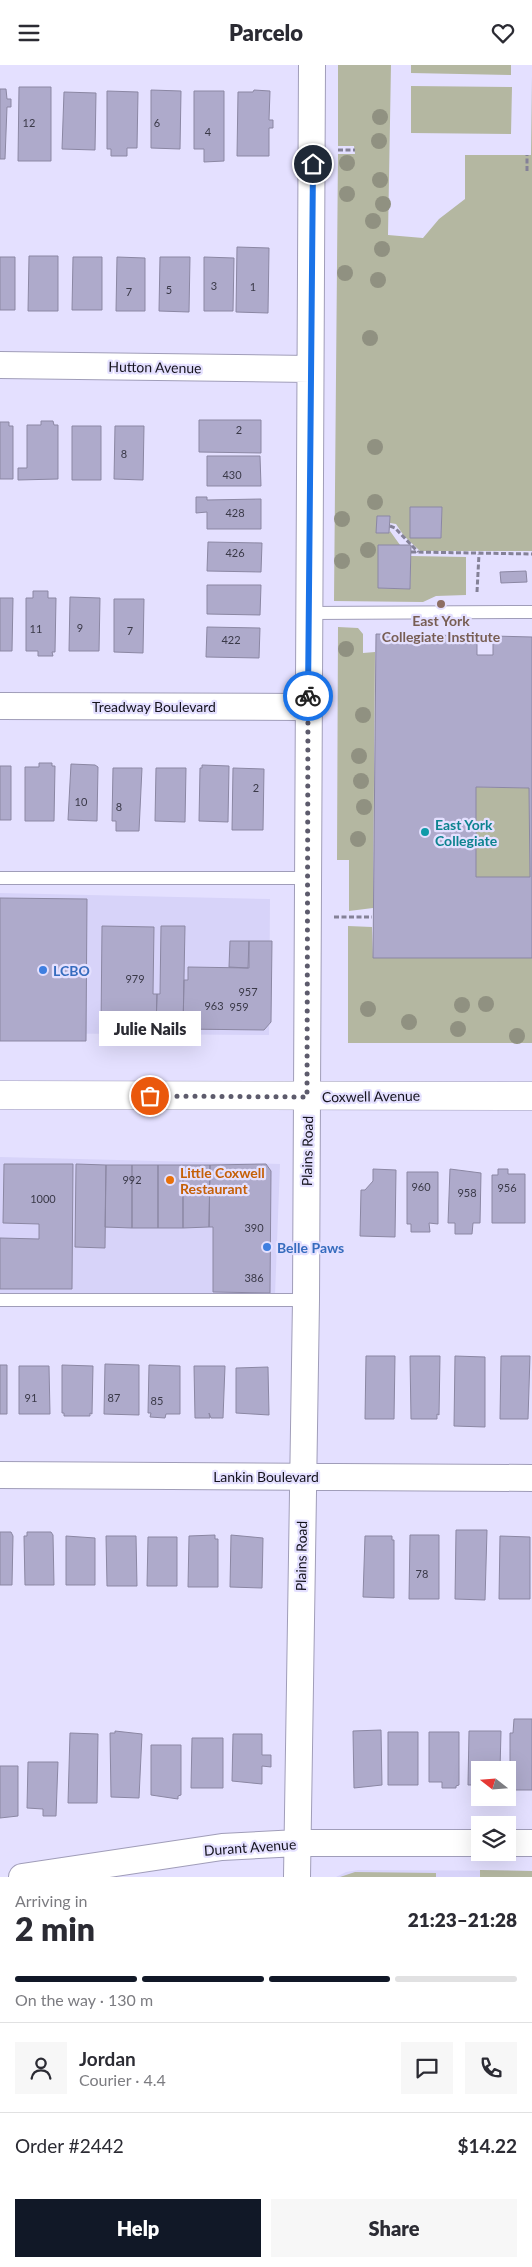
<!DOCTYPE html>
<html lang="en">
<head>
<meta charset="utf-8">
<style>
	:root { --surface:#fff; --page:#f7f7f7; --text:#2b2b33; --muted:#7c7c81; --line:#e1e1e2; --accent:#111827 }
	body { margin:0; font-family:Lato,sans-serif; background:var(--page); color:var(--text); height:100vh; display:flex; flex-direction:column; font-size:19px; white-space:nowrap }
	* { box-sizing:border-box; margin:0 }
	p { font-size:16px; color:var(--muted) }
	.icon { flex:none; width:28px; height:28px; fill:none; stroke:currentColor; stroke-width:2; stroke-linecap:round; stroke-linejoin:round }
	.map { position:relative; height:1812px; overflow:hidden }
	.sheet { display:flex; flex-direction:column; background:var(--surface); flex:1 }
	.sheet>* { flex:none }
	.needle { width:32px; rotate:287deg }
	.fabs { position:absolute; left:471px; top:1696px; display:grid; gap:10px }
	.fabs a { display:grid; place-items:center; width:45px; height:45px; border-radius:0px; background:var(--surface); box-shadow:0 5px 20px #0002; font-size:25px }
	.pin { position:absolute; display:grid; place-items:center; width:42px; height:42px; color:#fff; margin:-21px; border:2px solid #fff; border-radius:50%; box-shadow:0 1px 5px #0007 }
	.courier { position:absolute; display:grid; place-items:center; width:50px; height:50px; margin:-25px; border:4px solid #1a73e8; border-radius:50%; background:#fff; color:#222; box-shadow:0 1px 6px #0007 }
	.bubble { position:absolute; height:35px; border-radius:0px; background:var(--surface); box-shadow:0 5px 20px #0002; font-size:16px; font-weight:800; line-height:35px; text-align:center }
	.headline em { font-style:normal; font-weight:800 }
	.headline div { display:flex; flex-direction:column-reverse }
	.headline { display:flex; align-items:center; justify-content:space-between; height:85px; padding:0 15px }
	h1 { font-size:32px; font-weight:800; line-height:38px }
	.bar { display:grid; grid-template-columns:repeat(4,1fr); gap:8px 5px; align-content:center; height:60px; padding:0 15px }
	.bar i { height:6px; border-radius:4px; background:var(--line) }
	.bar .on { background:var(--accent) }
	.bar p { grid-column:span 4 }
	.line { display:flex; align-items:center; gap:12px; padding:0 15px; border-top:1px solid var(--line) }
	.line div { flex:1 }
	.round { display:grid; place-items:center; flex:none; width:52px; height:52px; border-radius:0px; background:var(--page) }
	.cta { display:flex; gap:10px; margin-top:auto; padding:10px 15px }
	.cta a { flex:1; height:58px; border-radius:0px; background:var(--accent); color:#fff; font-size:20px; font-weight:800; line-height:58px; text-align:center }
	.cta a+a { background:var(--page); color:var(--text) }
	header { display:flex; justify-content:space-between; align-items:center; height:65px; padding:0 15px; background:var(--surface); font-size:22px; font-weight:800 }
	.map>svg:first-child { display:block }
	.built { fill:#d7d3f9 }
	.green { fill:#b4b7a1; fill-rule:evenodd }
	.building { fill:#aeaacb; stroke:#8b87a3; fill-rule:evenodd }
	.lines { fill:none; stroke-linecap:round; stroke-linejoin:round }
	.lane-casing { stroke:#a09db9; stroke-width:14 }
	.street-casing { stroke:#a09db9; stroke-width:28 }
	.secondary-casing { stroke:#a09db9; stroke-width:29 }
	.path { stroke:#848197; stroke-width:3; stroke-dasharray:5 2.5; stroke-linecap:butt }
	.lane { stroke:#fff; stroke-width:12 }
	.street { stroke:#fff; stroke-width:26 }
	.secondary { stroke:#fff; stroke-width:28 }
	.tree { fill:#909181 }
	.done { stroke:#5d5b6c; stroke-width:5; stroke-dasharray:0 9 }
	.route { stroke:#1a73e8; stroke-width:6 }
	.education-dot { fill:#8d6e63; stroke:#e4e0ff; stroke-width:2 }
	.culture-dot { fill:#0f9aa8; stroke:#e4e0ff; stroke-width:2 }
	.shop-dot { fill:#3f7fe0; stroke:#e4e0ff; stroke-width:2 }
	.food-dot { fill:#e8710a; stroke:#e4e0ff; stroke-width:2 }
	.labels { text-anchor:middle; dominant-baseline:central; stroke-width:4.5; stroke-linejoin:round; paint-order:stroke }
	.number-label { font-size:11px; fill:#3a3948 }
	.street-label { font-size:14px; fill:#14131d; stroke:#e4e0ff }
	.education-label { font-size:14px; font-weight:bold; fill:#785e54; stroke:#e4e0ff }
	.culture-label { font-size:14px; font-weight:bold; fill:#0d838f; stroke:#e4e0ff; text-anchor:start }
	.shop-label { font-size:14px; font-weight:bold; fill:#366cbe; stroke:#e4e0ff; text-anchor:start }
	.food-label { font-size:14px; font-weight:bold; fill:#c56008; stroke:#e4e0ff; text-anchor:start }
</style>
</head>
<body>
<header><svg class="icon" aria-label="menu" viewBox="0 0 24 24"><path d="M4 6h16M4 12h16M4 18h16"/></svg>Parcelo<svg class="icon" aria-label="heart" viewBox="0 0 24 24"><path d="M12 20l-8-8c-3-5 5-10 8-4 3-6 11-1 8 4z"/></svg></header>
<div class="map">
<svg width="532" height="1812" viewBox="0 0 532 1812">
	<rect width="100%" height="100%" fill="#e4e0ff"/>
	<path class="built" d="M0,828L270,834L269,970L0,968Z
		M0,1092L280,1099L275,1230H0Z
		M358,1805L532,1806V1812H336L346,1807Z"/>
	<path class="green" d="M338,0H391L388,170L423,173L439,154L465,134V90H531L532,11V486H420L404,471L396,459L390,458V451H377V468H389L390,466L400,480H378V523L410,524L411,491L466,492V530L436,531L423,537L334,536L338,89H355L354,81H338ZM410,442H442L441,473H410Z
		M411,0H511V10L411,8Z
		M411,21L512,22L511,69L411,68Z
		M338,562L358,563L363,569V588L375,587L373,843L349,846V795H337Z
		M476,722L529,723L530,812H476Z
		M348,861L372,862L373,893H532V978H348Z
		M480,1805L532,1806V1812H480Z
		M355,1807L436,1808V1812H340Z"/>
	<path class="building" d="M19,22H51V96H18Z
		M0,24H6L7,34H11V42H7L5,94H0Z
		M151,25L181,26L180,84L151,83Z
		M254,25L270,26L269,55H273V63H269V91H237L238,27H253Z
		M107,26L138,27L137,83H127V91H111V84H107Z
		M194,26H224V96L204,97V84H194Z
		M64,27L96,28L95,85L62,84Z
		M237,182L269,183L268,248L236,247Z
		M29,191H58V246H28Z
		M0,192H15V245H0Z
		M73,192H102V245H72Z
		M117,192L145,193V246H116Z
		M160,192H190L189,247L159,246Z
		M204,192L234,193L233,246H204Z
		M199,355H261V388L199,387Z
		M41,356H53L54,360H58V414L18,415V403H27V360H41Z
		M0,357H9V361H13V414H0Z
		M72,361H101V415H72Z
		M115,361H144L143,415L114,414Z
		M207,391H260L261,421H207Z
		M196,432H207V435L261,434V464H207V447L196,448Z
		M410,442H442L441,473H410Z
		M377,451H390L389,468H376Z
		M208,477L262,478L261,507L207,506Z
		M378,480H411L410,524L378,523Z
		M526,506L527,517L501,518L500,507Z
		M207,520H261L260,550L207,549Z
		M33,526H48V533H56L55,587H52L53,591H38V586H26V533H33Z
		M70,532L100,533L99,586H69Z
		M0,533H13L12,586H0Z
		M114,534H144L143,588L114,587Z
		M207,562L260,563L259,593L206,592Z
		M376,569L477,571V590H493V571L532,572V893H373ZM476,722L529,723L530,812H476Z
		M39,698H52V701H55L54,756H25V702H39Z
		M71,699L95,700L98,702L97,756L68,755Z
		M202,700L229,701L228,757L199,756L200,703H202Z
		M0,701H11V755H0Z
		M113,703H142L139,766H116V756H112Z
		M156,703H186L185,757L155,756Z
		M233,703L264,704L263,765H232Z
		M0,833L87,834L86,976H0Z
		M102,861L154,862L153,929H157L156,963L101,962Z
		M161,861H185L183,964L156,963L157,929H160Z
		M230,876H249L248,903L229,902Z
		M249,876H272L271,957L264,965L183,964L184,915H188V902L249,903Z
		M4,1099H73L72,1224H0V1173L39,1174V1159L3,1158Z
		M76,1099L106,1100L105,1183L75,1182Z
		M266,1099L271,1106L270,1228L213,1227V1162H209L210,1100Z
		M106,1100H132V1163L105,1162Z
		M132,1100H158V1163H132Z
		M158,1100H183V1163H158Z
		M183,1100H210L209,1162L183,1163Z
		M373,1104L396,1105L395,1172L360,1171L361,1125H365L373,1116Z
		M450,1104L481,1108L480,1158H473L472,1169H455V1158H448Z
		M498,1104H508V1109H525V1158H492V1110H498Z
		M407,1107H438V1159L429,1158L430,1167H411V1159H407Z
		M366,1291H395L394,1354H365Z
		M410,1291H440L439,1350L437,1349V1354H411Z
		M455,1291L485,1292V1362L454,1361Z
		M501,1291H530L528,1354H500Z
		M105,1299L139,1300V1350L104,1349Z
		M0,1300H7V1349H0Z
		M62,1300L93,1301L92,1349L90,1348V1351H64V1348H62Z
		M149,1300L180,1301V1349H166L165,1353L150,1352L151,1348H148Z
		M19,1301H49L50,1349H19Z
		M194,1301H225L223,1353H211L209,1348L210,1353H195Z
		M268,1302L269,1350L236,1348V1303Z
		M456,1465H487L485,1535L455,1534Z
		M0,1467H11L13,1471L12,1520H0Z
		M27,1467H51L53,1470L54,1520H25L24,1471H27Z
		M215,1470V1474H218V1522H188L189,1471Z
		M231,1470L263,1473L262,1523L230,1522Z
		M410,1470H439V1534H409Z
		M66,1471L95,1473V1520H66Z
		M106,1471H136L137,1521H107Z
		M365,1471H392V1475H394V1533L363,1532Z
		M500,1471L530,1472V1534H499Z
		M148,1472H177V1521H147Z
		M514,1654H532V1725H512L511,1718H510V1668H513Z
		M381,1665L382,1720L354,1723L353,1666Z
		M115,1666L142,1669L139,1733L111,1732L110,1668H115Z
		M469,1666H501L500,1705H480V1720H468Z
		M388,1667H418V1720H388Z
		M429,1667H459V1720L456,1721V1723H442V1717H429Z
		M70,1668L98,1669L97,1738H68Z
		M233,1669H262V1690H271V1702L262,1701V1719L232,1716Z
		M192,1673H223V1723H191Z
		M151,1680H181V1730L178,1731V1734L151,1730Z
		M28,1697H58L56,1751H43V1744L27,1743Z
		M0,1701H18V1751L0,1753Z"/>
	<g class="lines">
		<defs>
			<path id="lane" d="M309,548L532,547
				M0,813H307
				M0,1235H306"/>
			<path id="street" d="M0,300L310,304
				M0,641L308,642
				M0,1410L532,1413
				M508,1778H532
				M22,1812L222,1782L298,1778H480
				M297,1812L306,1235L312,0"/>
			<path id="secondary" d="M0,1030C177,1031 355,1030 532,1031"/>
		</defs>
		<use href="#lane" class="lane-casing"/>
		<use href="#street" class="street-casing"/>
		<use href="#secondary" class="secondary-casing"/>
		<path class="path" d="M338,85H355
			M527,106V90
			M390,461L395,463L418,487
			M411,487L532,489
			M477,527L479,489
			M334,852H372"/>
		<use href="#lane" class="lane"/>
		<use href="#street" class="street"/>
		<use href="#secondary" class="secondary"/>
	</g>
	<g class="tree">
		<circle cx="380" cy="52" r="8"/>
		<circle cx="379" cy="76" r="8"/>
		<circle cx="347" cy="98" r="8"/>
		<circle cx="380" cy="115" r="8"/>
		<circle cx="347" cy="129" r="8"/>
		<circle cx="383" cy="139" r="8"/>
		<circle cx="373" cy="156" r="8"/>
		<circle cx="382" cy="184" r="8"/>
		<circle cx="345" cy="208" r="8"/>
		<circle cx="378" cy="215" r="8"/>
		<circle cx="370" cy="273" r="8"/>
		<circle cx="375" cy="382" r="8"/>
		<circle cx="375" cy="437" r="8"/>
		<circle cx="342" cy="454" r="8"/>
		<circle cx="368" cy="485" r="8"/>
		<circle cx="342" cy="496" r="8"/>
		<circle cx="346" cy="584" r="8"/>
		<circle cx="363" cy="650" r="8"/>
		<circle cx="359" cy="691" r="8"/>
		<circle cx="361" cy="716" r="8"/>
		<circle cx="364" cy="742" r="8"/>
		<circle cx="358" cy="774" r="8"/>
		<circle cx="486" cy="939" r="8"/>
		<circle cx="462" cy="940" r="8"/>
		<circle cx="368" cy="944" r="8"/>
		<circle cx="409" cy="957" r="8"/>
		<circle cx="458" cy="964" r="8"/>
		<circle cx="517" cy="971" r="8"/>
	</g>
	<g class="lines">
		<path class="done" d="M150,1031L307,1032L308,631"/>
		<path class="route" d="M308,631L313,99"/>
	</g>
	<circle class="education-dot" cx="441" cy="539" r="5"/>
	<circle class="culture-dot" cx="425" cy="767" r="5"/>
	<g class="shop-dot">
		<circle cx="43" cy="905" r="5"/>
		<circle cx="267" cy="1182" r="5"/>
	</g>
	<circle class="food-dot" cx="170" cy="1115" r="5"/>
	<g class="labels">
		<g class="number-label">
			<text x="29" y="57">12</text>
			<text x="157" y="57">6</text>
			<text x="208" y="66">4</text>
			<text x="214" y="220">3</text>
			<text x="253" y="221">1</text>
			<text x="169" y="224">5</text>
			<text x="129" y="226">7</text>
			<text x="239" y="364">2</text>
			<text x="124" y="388">8</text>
			<text x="232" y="409">430</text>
			<text x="235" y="447">428</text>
			<text x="235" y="487">426</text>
			<text x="80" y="562">9</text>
			<text x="36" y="563">11</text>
			<text x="130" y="565">7</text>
			<text x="231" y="574">422</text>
			<text x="256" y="722">2</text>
			<text x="81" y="736">10</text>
			<text x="119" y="741">8</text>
			<text x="135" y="913">979</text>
			<text x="248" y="926">957</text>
			<text x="214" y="940">963</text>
			<text x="239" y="941">959</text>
			<text x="132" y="1114">992</text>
			<text x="421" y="1121">960</text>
			<text x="507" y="1122">956</text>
			<text x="467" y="1127">958</text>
			<text x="43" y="1133">1000</text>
			<text x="254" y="1162">390</text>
			<text x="254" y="1212">386</text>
			<text x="31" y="1332">91</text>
			<text x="114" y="1332">87</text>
			<text x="157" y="1335">85</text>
			<text x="422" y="1508">78</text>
		</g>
		<g class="street-label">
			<text transform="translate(155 302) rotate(1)">Hutton Avenue</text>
			<text x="154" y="641">Treadway Boulevard</text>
			<text transform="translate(371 1031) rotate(-1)">Coxwell Avenue</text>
			<text transform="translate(307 1086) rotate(-89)">Plains Road</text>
			<text x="266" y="1411">Lankin Boulevard</text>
			<text transform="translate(301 1491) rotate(-89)">Plains Road</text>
			<text transform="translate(250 1782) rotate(-4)">Durant Avenue</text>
		</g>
		<g class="education-label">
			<text x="441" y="555">East York<tspan x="441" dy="16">Collegiate Institute</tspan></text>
		</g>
		<g class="culture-label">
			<text x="435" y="759">East York<tspan x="435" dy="16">Collegiate</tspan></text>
		</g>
		<g class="shop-label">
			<text x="53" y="905">LCBO</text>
			<text x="277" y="1182">Belle Paws</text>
		</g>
		<g class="food-label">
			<text x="180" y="1107">Little Coxwell<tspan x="180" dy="16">Restaurant</tspan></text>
		</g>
	</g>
</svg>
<div class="fabs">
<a><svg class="needle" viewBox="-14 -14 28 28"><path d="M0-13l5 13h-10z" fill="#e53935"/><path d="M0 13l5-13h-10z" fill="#7c7c81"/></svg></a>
<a><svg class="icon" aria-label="layers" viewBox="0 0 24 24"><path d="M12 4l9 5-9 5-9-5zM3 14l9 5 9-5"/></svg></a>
</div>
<div class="pin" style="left:150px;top:1031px;background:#ea580c"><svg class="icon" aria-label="bag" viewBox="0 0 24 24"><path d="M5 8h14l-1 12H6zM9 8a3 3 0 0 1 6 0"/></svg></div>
<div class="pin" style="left:313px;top:99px;background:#1f2937"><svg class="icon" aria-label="home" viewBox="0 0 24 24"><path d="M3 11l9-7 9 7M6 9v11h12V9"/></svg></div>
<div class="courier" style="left:308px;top:631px"><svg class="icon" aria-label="bike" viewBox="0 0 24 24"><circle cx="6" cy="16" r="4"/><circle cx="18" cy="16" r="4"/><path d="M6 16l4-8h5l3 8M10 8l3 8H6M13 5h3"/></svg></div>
<div class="bubble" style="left:99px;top:946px;width:102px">Julie Nails</div>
</div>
<section class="sheet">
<div class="headline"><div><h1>2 min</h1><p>Arriving in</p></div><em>21:23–21:28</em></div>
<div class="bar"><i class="on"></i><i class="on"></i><i class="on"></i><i></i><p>On the way · 130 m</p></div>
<div class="line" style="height:90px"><a class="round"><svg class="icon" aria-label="person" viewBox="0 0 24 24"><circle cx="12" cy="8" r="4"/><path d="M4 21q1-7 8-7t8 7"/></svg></a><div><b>Jordan</b><p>Courier · 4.4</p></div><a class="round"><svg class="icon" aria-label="chat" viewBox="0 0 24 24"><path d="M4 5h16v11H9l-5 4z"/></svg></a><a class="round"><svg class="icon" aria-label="phone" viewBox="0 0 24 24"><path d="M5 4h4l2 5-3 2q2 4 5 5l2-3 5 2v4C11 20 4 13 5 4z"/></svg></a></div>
<div class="line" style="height:65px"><div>Order #2442</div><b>$14.22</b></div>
<div class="cta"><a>Help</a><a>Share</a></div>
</section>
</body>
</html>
